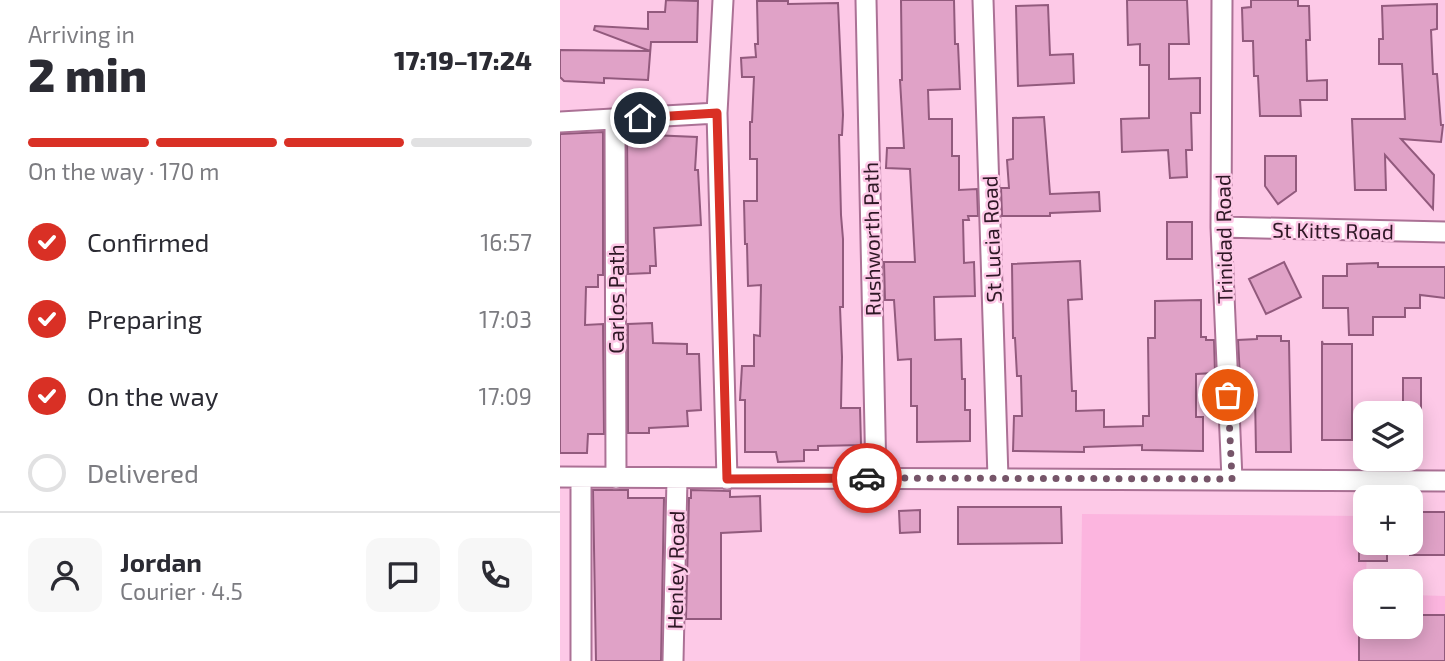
<!DOCTYPE html>
<html lang="en">
<head>
<meta charset="utf-8">
<style>
	:root { --surface:#fff; --page:#f7f7f7; --text:#2b2b33; --muted:#7c7c81; --line:#e1e1e2; --accent:#d93025 }
	body { margin:0; font-family:"Exo 2",sans-serif; background:var(--page); color:var(--text); height:100vh; display:flex; flex-direction:column; font-size:26px; white-space:nowrap }
	* { box-sizing:border-box; margin:0 }
	p { font-size:23px; color:var(--muted) }
	.icon { flex:none; width:38px; height:38px; fill:none; stroke:currentColor; stroke-width:2; stroke-linecap:round; stroke-linejoin:round }
	.map { position:relative; flex:1; overflow:hidden }
	.panel { display:flex; flex-direction:column; background:var(--surface); width:560px }
	.panel>* { flex:none }
	.fabs { position:absolute; left:793px; top:401px; display:grid; gap:14px }
	.fabs a { display:grid; place-items:center; width:70px; height:70px; border-radius:14px; background:var(--surface); box-shadow:0 4px 18px #0003; font-size:35px }
	.pin { position:absolute; display:grid; place-items:center; width:60px; height:60px; color:#fff; margin:-30px; border:4px solid #fff; border-radius:50%; box-shadow:0 2px 7px #0007 }
	.courier { position:absolute; display:grid; place-items:center; width:70px; height:70px; margin:-35px; border:5px solid #d93025; border-radius:50%; background:#fff; color:#222; box-shadow:0 2px 9px #0007 }
	.head em { font-style:normal; font-weight:800 }
	.head div { display:flex; flex-direction:column-reverse }
	.head { display:flex; align-items:center; justify-content:space-between; height:119px; padding:0 28px }
	h1 { font-size:46px; font-weight:800; line-height:52px }
	.bar { display:grid; grid-template-columns:repeat(4,1fr); gap:10px 7px; align-content:center; height:84px; padding:0 28px }
	.bar i { height:9px; border-radius:5px; background:var(--line) }
	.bar .on { background:var(--accent) }
	.bar p { grid-column:span 4 }
	.line { display:flex; align-items:center; gap:18px; padding:0 28px; border-top:2px solid var(--line) }
	.line div { flex:1 }
	.round { display:grid; place-items:center; flex:none; width:74px; height:74px; border-radius:14px; background:var(--page) }
	ol { padding:0 28px; list-style:none }
	li { display:flex; align-items:center; gap:21px; height:77px }
	li p { margin-inline-start:auto }
	li .icon { padding:7px; border-radius:50%; background:var(--accent); color:#fff; stroke-width:4 }
	li:last-child { color:var(--muted) }
	li i { width:38px; height:38px; border:4px solid var(--line); border-radius:50% }
	main { display:flex; flex:1; min-height:0 }
	.map>svg:first-child { display:block }
	.built { fill:#fcb5df }
	.building { fill:#e0a2c7; stroke:#925a7d; stroke-width:2 }
	.lines { fill:none; stroke-linecap:round; stroke-linejoin:round }
	.minor-casing { stroke:#ab7195; stroke-width:23 }
	.minor { stroke:#fff; stroke-width:19 }
	.done { stroke:#765569; stroke-width:7; stroke-dasharray:0 12.6 }
	.route { stroke:#d93025; stroke-width:9 }
	.labels { text-anchor:middle; dominant-baseline:central; stroke-width:5; stroke-linejoin:round; paint-order:stroke }
	.street-label { font-size:21px; fill:#2e1725; stroke:#fdc9e7 }
</style>
</head>
<body>
<main>
<section class="panel">
<div class="head"><div><h1>2 min</h1><p>Arriving in</p></div><em>17:19–17:24</em></div>
<div class="bar"><i class="on"></i><i class="on"></i><i class="on"></i><i></i><p>On the way · 170 m</p></div>
<ol>
<li><svg class="icon" aria-label="check" viewBox="0 0 24 24"><path d="M5 12l5 5 9-10"/></svg>Confirmed<p>16:57</p></li>
<li><svg class="icon" aria-label="check" viewBox="0 0 24 24"><path d="M5 12l5 5 9-10"/></svg>Preparing<p>17:03</p></li>
<li><svg class="icon" aria-label="check" viewBox="0 0 24 24"><path d="M5 12l5 5 9-10"/></svg>On the way<p>17:09</p></li>
<li><i></i>Delivered</li>
</ol>
<div class="line" style="height:126px"><a class="round"><svg class="icon" aria-label="person" viewBox="0 0 24 24"><circle cx="12" cy="8" r="4"/><path d="M4 21q1-7 8-7t8 7"/></svg></a><div><b>Jordan</b><p>Courier · 4.5</p></div><a class="round"><svg class="icon" aria-label="chat" viewBox="0 0 24 24"><path d="M4 5h16v11H9l-5 4z"/></svg></a><a class="round"><svg class="icon" aria-label="phone" viewBox="0 0 24 24"><path d="M5 4h4l2 5-3 2q2 4 5 5l2-3 5 2v4C11 20 4 13 5 4z"/></svg></a></div>
</section>
<div class="map">
<svg width="885" height="661" viewBox="0 0 885 661">
	<rect width="100%" height="100%" fill="#fdc9e7"/>
	<path class="built" d="M522,514L805,516V542L807,543L805,626H850L851,595L885,596V661H520Z"/>
	<path class="building" d="M106,0L138,1L137,42H91L88,80L44,78V83L4,81L0,77V50L90,51L34,30L35,26L88,29V12H105Z
		M341,0H394L395,44H398L400,89L368,90L369,119H392V156H399V190L417,189L418,216H408L409,220H403L404,263L414,262L415,296L374,297L375,340L401,339L402,379H405V410H410V441L357,442V406H351V359L338,360L334,300H325L324,262H355L350,169L326,168L327,148H344L340,80H342Z
		M567,0H627L629,44H609V79L640,78V113H631L632,150H626L627,177L610,178L608,150L562,152L561,119L589,118V65H580V44L568,45Z
		M691,0H738V6H749L750,40H746L747,81L767,80V100H740L741,116H700L698,76H694L693,41H683L682,8L691,7Z
		M197,1H228V4L278,3L283,115L282,135H279L281,215L283,239V307H280L282,357L281,408H300L301,445L258,446V450H244V461L218,462L216,452H185V400H180L182,366H194V335L200,336L201,285L188,286L187,244H185L184,201H197V159H190V122H192L194,77H182L181,58L196,57L195,44H198Z
		M877,4V29L871,30L873,74H877L881,125H883L881,142L841,139L874,175L873,209L825,155L826,190H795L792,119H845L842,64H819V39H823L822,6Z
		M488,5L490,55L513,54L514,83L458,86L456,6Z
		M484,117L490,194L539,192L540,211L490,213V216H442L441,188H449L447,160L453,159V118Z
		M91,129V135L137,137L135,170H138L141,225L94,228L96,266H90V273L68,274L67,130Z
		M43,132V275H38V287H26L25,325L43,324L44,434H28L27,453H0V134Z
		M705,156H736V191L718,204L705,186Z
		M607,222H632V259H607Z
		M520,261L522,299L508,300L512,391H516V411L544,410V427L583,426V416H589L588,338H595V301L641,300V337H646V340H654L655,373L636,374V417H643V451L582,450V445L524,447V452L453,451L454,416H462L461,376H457L455,338H453L452,264Z
		M724,262L741,297L706,314L689,279Z
		M818,263V267H885V298L860,295V308H845V317H813V335H789L788,308H763V276H787V264Z
		M92,323L93,343L127,344V354H139L141,410L127,411L128,426L89,428V433H68V324Z
		M697,336H721V341H729L731,452H696L695,395L681,396L678,340L697,339Z
		M762,341L763,344H792V440H762Z
		M843,378H861V413H843Z
		M33,490H68V498H104L101,661H36Z
		M131,490L170,491V497L200,496L201,531L161,533V619H126L129,498H131Z
		M398,507H501L502,543L398,544Z
		M360,510V532L340,533L339,511Z
		M850,512H885V555H850Z
		M799,542H827V561H799Z
		M861,615H885V661H799V626H860Z"/>
	<g class="lines">
		<defs>
			<path id="minor" d="M163,0L157,113L167,479
				M306,0L316,478
				M423,0L438,478
				M662,0L661,227L672,479
				M55,120L56,478
				M0,122L157,113
				M661,227L885,232
				M0,477L885,481
				M21,478V661
				M113,661L117,479"/>
		</defs>
		<use href="#minor" class="minor-casing"/>
		<use href="#minor" class="minor"/>
	</g>
	<g class="lines">
		<path class="done" d="M307,478L672,479L668,395"/>
		<path class="route" d="M80,118L157,113L167,479L307,478"/>
	</g>
	<g class="labels">
		<g class="street-label">
			<text transform="translate(773 230) rotate(1)">St Kitts Road</text>
			<text transform="translate(311 239) rotate(-91)">Rushworth Path</text>
			<text transform="translate(431 239) rotate(-92)">St Lucia Road</text>
			<text transform="translate(663 239) rotate(-91)">Trinidad Road</text>
			<text transform="translate(55 299) rotate(-90)">Carlos Path</text>
			<text transform="translate(115 570) rotate(-89)">Henley Road</text>
		</g>
	</g>
</svg>
<div class="fabs">
<a><svg class="icon" aria-label="layers" viewBox="0 0 24 24"><path d="M12 4l9 5-9 5-9-5zM3 14l9 5 9-5"/></svg></a>
<a>+</a>
<a>−</a>
</div>
<div class="pin" style="left:668px;top:395px;background:#ea580c"><svg class="icon" aria-label="bag" viewBox="0 0 24 24"><path d="M5 8h14l-1 12H6zM9 8a3 3 0 0 1 6 0"/></svg></div>
<div class="pin" style="left:80px;top:118px;background:#1f2937"><svg class="icon" aria-label="home" viewBox="0 0 24 24"><path d="M3 11l9-7 9 7M6 9v11h12V9"/></svg></div>
<div class="courier" style="left:307px;top:478px"><svg class="icon" aria-label="car" viewBox="0 0 24 24"><path d="M5 17H2v-5l4-1 3-4h7l3 4 3 1v5h-3M9 17h6M6 11h13"/><circle cx="7" cy="17" r="2"/><circle cx="17" cy="17" r="2"/></svg></div>
</div>
</main>
</body>
</html>
